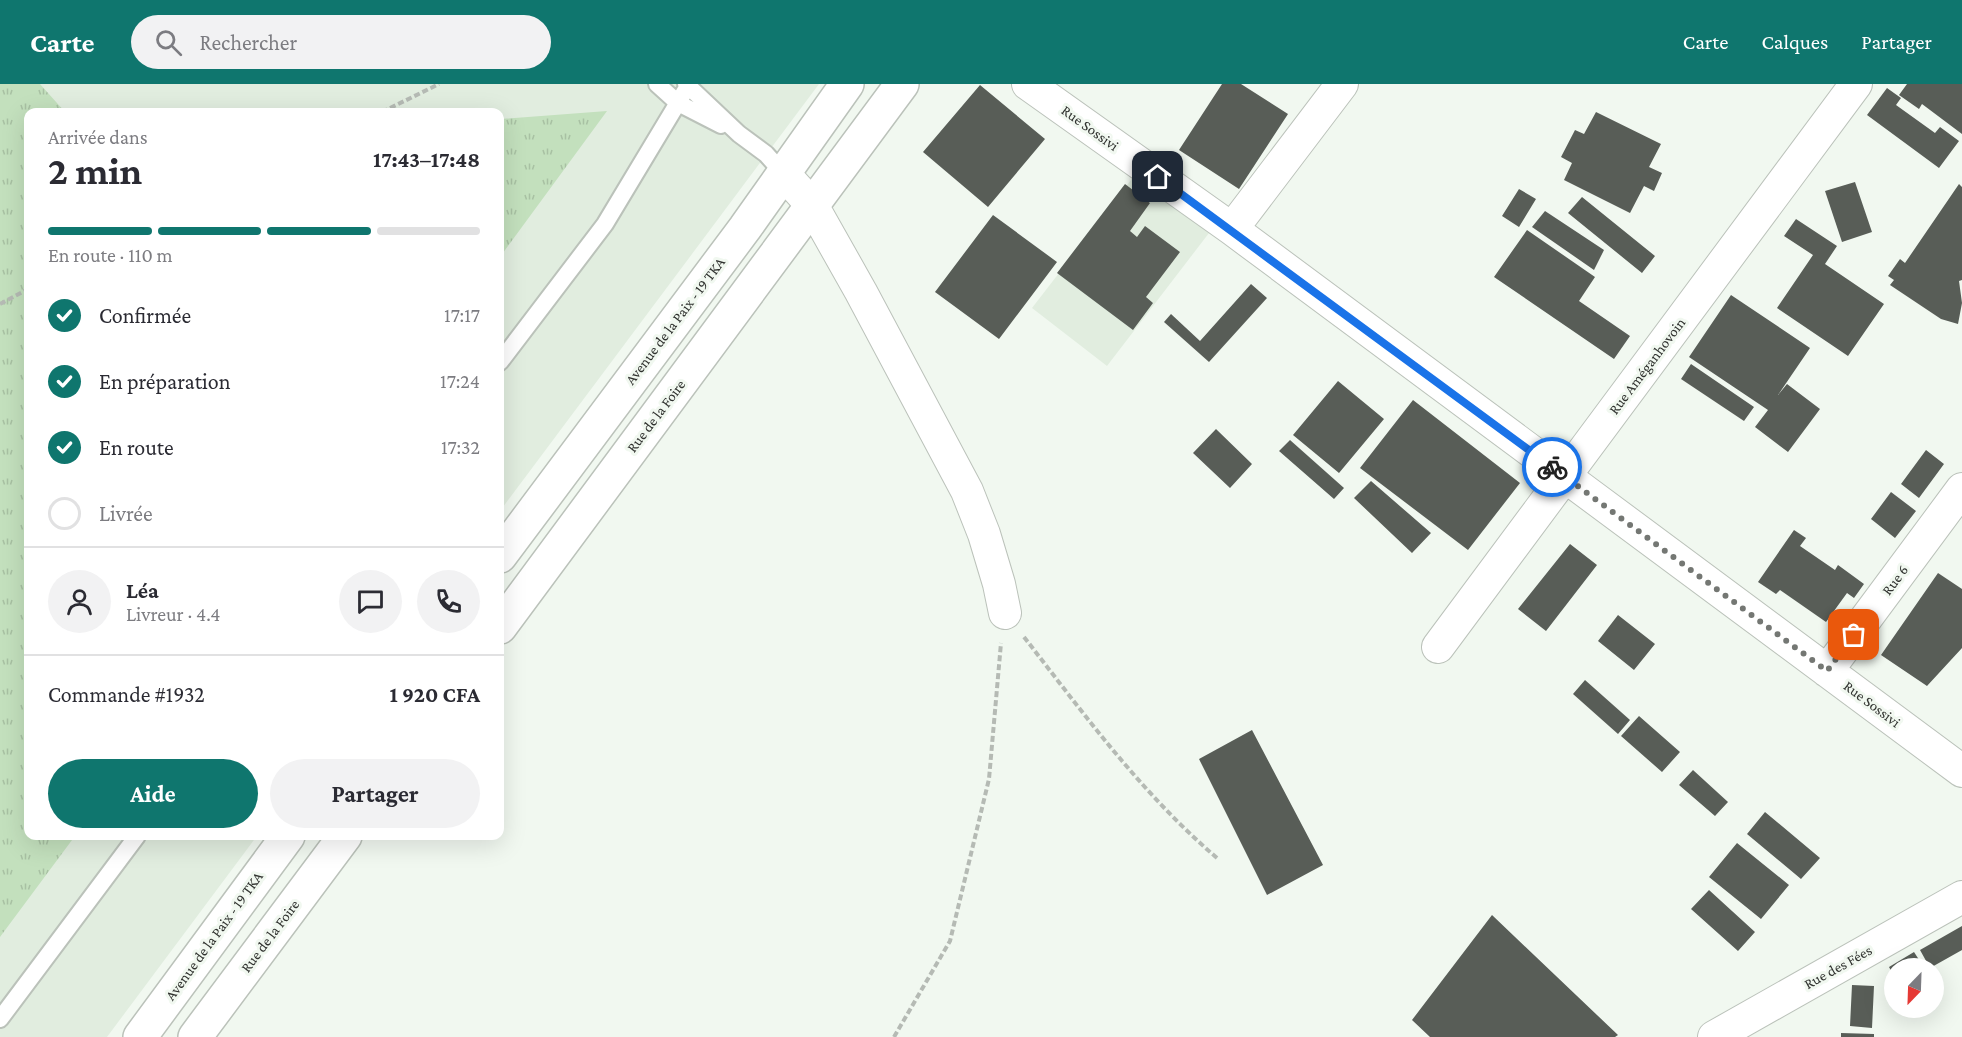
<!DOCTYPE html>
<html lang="fr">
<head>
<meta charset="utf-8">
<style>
	:root { --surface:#fff; --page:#f2f2f3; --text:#2b2b33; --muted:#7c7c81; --line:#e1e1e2; --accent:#0f766e }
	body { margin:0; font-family:"Crimson Pro",serif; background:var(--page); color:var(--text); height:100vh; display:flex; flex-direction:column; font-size:22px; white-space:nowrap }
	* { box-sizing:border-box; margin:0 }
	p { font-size:20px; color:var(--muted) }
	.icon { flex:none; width:33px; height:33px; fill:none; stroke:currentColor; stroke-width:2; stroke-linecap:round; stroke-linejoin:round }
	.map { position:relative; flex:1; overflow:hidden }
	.panel { position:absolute; left:24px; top:24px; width:480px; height:732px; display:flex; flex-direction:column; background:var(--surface); border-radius:12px; box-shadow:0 6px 24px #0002 }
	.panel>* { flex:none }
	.needle { width:39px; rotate:203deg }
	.fabs { position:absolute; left:1884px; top:874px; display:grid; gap:12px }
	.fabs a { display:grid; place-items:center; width:60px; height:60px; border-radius:50%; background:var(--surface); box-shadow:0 6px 24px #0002; font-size:30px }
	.pin { position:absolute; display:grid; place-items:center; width:51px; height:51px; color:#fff; margin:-26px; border-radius:12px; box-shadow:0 3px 9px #0006 }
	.courier { position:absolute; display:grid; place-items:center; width:60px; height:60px; margin:-30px; border:4px solid #1a73e8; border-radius:50%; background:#fff; color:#222; box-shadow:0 2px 8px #0007 }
	.headline em { font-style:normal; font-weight:700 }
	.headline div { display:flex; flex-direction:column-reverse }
	.headline { display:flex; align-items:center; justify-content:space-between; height:102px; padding:0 24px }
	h1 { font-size:39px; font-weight:700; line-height:45px }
	.bar { display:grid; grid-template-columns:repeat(4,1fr); gap:9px 6px; align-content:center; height:72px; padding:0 24px }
	.bar i { height:8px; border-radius:4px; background:var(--line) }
	.bar .on { background:var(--accent) }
	.bar p { grid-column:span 4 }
	.line { display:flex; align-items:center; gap:15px; padding:0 24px; border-top:2px solid var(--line) }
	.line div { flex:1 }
	.round { display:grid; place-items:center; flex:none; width:63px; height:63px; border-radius:32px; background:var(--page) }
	ol { padding:0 24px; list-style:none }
	li { display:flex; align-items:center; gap:18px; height:66px }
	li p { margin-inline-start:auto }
	li .icon { padding:6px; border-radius:50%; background:var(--accent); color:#fff; stroke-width:4 }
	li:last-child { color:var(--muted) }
	li i { width:33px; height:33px; border:3px solid var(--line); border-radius:50% }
	.cta { display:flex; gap:12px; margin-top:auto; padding:12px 24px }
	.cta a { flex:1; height:69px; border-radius:36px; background:var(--accent); color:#fff; font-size:24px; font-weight:700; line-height:69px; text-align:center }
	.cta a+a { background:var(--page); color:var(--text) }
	header { display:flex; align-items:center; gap:36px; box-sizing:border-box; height:84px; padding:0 30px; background:var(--accent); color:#fff }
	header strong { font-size:28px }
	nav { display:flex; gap:33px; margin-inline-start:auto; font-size:21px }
	.search { width:420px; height:54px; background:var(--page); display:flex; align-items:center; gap:15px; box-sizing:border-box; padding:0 21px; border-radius:33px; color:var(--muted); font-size:22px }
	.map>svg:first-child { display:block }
	.built { fill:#e1eddf }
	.grass { fill:url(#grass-tufts) }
	.building { fill:#585d57 }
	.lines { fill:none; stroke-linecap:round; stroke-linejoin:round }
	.lane-casing { stroke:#bbc2ba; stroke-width:20 }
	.street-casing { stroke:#bbc2ba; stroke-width:34 }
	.secondary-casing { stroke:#bbc2ba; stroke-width:36 }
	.path { stroke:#b5bab4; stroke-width:4; stroke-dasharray:6 3; stroke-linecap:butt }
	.lane { stroke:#fff; stroke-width:16 }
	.street { stroke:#fff; stroke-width:32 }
	.secondary { stroke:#fff; stroke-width:33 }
	.done { stroke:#747773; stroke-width:6; stroke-dasharray:0 10.8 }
	.route { stroke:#1a73e8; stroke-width:8 }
	.labels { text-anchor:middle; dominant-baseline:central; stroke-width:6; stroke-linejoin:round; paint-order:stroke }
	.street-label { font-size:15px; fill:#30322f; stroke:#f1f8f0 }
</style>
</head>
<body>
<header>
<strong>Carte</strong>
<div class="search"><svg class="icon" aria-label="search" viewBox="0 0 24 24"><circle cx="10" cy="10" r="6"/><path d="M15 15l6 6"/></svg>Rechercher</div>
<nav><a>Carte</a><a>Calques</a><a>Partager</a></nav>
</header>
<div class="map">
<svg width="1962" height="953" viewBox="0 0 1962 953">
	<defs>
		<pattern id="grass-tufts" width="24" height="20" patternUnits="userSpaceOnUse" patternTransform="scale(1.5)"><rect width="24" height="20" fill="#c3e0bd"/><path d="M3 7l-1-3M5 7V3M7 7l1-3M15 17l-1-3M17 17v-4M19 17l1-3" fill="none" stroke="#a8c1a3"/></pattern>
	</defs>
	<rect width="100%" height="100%" fill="#f1f8f0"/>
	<path class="built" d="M0,0H819L500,427V28H28V752H257L107,953H0Z
		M1134,92L1209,149L1107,282L1032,224Z"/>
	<path class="grass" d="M0,0H40L65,28H28V752H75L0,853Z
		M607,27L500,173V35Z"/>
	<path class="building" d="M1222,0H1241L1288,30L1239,105L1179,66Z
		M1907,0H1962V50L1922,20L1919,25L1899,11Z
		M980,1L1045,55L988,123L923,68Z
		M1887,4L1901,14L1896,21L1935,49L1940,43L1959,57L1939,84L1867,31Z
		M1596,28L1661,60L1649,83L1662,89L1654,107L1644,102L1630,129L1564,96L1572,79L1561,73L1575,46L1584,50Z
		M1855,98L1872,148L1842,158L1825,107Z
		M1125,100L1150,119L1130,147L1137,153L1145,142L1180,168L1146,213L1153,219L1133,246L1057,189Z
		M1959,100L1962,103V196L1959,197L1962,219L1958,240L1941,235L1890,201L1894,196L1888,192L1900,175L1905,179Z
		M1519,105L1536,115L1519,143L1502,132Z
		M1582,113L1655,172L1642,189L1568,129Z
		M1545,127L1604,166L1594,186L1532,143Z
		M993,131L1057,178L999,255L935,208Z
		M1796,135L1837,162L1825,180L1884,220L1848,272L1777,224L1813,171L1784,152Z
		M1527,146L1595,193L1579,217L1630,252L1614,275L1494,193Z
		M1251,200L1267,214L1209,278L1164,238L1171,230L1200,257Z
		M1731,211L1810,264L1778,311L1787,300L1820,325L1788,368L1755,343L1768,326L1689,273Z
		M1691,280L1754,323L1744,337L1681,295Z
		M1338,297L1384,335L1339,389L1293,351Z
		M1413,316L1520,399L1468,466L1360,384Z
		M1216,345L1252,380L1230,404L1193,369Z
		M1290,356L1344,404L1334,415L1279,367Z
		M1926,366L1944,380L1919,414L1901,400Z
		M1371,397L1431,449L1412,469L1354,414Z
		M1891,408L1916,427L1895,454L1871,435Z
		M1794,446L1806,454L1800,462L1835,486L1838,481L1864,500L1854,514L1847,509L1826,538L1780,506L1776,510L1758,498Z
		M1570,460L1597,481L1546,547L1518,525Z
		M1938,489L1962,505V564L1927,602L1881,571Z
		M1618,531L1655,560L1634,586L1598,557Z
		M1585,596L1630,636L1618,650L1573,610Z
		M1639,632L1680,668L1662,688L1621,652Z
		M1252,646L1323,781L1267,811L1199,675Z
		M1693,686L1728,718L1715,732L1679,701Z
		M1765,728L1820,774L1801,795L1747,750Z
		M1737,759L1789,801L1761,835L1709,793Z
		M1709,806L1755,848L1738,867L1691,825Z
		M1492,831L1618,951L1615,953H1430L1412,936Z
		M1962,842V866L1930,884L1920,866Z
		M1914,868L1925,885H1894V892L1889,883Z
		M1852,901L1874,902L1872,944L1850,942Z
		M1841,949L1874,950V953H1841Z"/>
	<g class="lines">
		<defs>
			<path id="lane" d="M657,0L678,19L721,41
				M686,0L739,50L766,70L783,89
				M500,278L605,140L688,2
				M0,935L137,752"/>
			<path id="street" d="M1028,0L1232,145L1962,687
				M783,89L812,121L861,208L967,407L984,450L999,500L1005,529
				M1232,145L1342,0
				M1438,563L1856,0
				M1827,587L1962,405
				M1714,953L1962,813"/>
			<path id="secondary" d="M500,472L745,144L847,0
				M500,543L902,0
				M140,953L288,752
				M195,953L345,752"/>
		</defs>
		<use href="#lane" class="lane-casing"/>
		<use href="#street" class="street-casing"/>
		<use href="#secondary" class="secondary-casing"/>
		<path class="path" d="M382,28L439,0
			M0,220L28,205
			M1024,553C1084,630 1142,710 1217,774
			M894,953L950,857L989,695L1001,559"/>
		<use href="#lane" class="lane"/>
		<use href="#street" class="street"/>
		<use href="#secondary" class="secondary"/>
	</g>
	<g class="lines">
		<path class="done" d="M1552,383L1827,587L1854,551"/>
		<path class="route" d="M1158,93L1552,383"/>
	</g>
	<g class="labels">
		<g class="street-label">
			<text transform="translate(1090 44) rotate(36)">Rue Sossivi</text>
			<text transform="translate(675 237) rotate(-53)">Avenue de la Paix - 19 TKA</text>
			<text transform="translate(1647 282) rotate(-53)">Rue Améganhovoin</text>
			<text transform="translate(656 332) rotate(-53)">Rue de la Foire</text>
			<text transform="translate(1895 496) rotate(-53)">Rue 6</text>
			<text transform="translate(1872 620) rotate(37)">Rue Sossivi</text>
			<text transform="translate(214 852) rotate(-54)">Avenue de la Paix - 19 TKA</text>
			<text transform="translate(270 852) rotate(-53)">Rue de la Foire</text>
			<text transform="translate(1838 883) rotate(-29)">Rue des Fées</text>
		</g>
	</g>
</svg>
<div class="fabs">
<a><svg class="needle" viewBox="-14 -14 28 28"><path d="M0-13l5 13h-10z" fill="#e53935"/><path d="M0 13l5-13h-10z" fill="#7c7c81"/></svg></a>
</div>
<div class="pin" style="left:1854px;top:551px;background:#ea580c"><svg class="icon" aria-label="bag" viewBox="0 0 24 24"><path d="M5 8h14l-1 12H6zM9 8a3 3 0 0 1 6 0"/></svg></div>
<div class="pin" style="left:1158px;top:93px;background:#1f2937"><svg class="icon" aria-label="home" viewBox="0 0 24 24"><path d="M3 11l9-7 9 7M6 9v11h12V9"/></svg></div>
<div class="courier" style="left:1552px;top:383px"><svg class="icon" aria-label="bike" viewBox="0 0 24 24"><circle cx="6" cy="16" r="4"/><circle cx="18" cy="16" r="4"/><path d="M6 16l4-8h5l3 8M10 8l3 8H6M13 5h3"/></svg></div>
<section class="panel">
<div class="headline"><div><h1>2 min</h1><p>Arrivée dans</p></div><em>17:43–17:48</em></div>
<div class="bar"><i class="on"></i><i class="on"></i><i class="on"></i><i></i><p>En route · 110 m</p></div>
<ol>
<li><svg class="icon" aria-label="check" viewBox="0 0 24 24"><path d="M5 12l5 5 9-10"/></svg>Confirmée<p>17:17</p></li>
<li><svg class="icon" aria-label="check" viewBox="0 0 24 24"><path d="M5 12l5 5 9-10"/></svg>En préparation<p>17:24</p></li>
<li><svg class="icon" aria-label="check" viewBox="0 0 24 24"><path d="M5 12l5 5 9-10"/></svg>En route<p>17:32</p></li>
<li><i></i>Livrée</li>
</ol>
<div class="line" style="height:108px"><a class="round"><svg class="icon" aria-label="person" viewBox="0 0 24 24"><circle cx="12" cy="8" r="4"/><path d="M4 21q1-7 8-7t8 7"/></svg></a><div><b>Léa</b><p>Livreur · 4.4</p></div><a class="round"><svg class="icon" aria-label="chat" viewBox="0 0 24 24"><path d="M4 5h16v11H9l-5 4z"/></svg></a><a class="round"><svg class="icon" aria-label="phone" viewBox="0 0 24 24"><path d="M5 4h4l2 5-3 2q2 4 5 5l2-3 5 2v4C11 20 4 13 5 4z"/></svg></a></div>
<div class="line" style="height:78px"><div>Commande #1932</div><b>1 920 CFA</b></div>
<div class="cta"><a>Aide</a><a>Partager</a></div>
</section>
</div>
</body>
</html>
